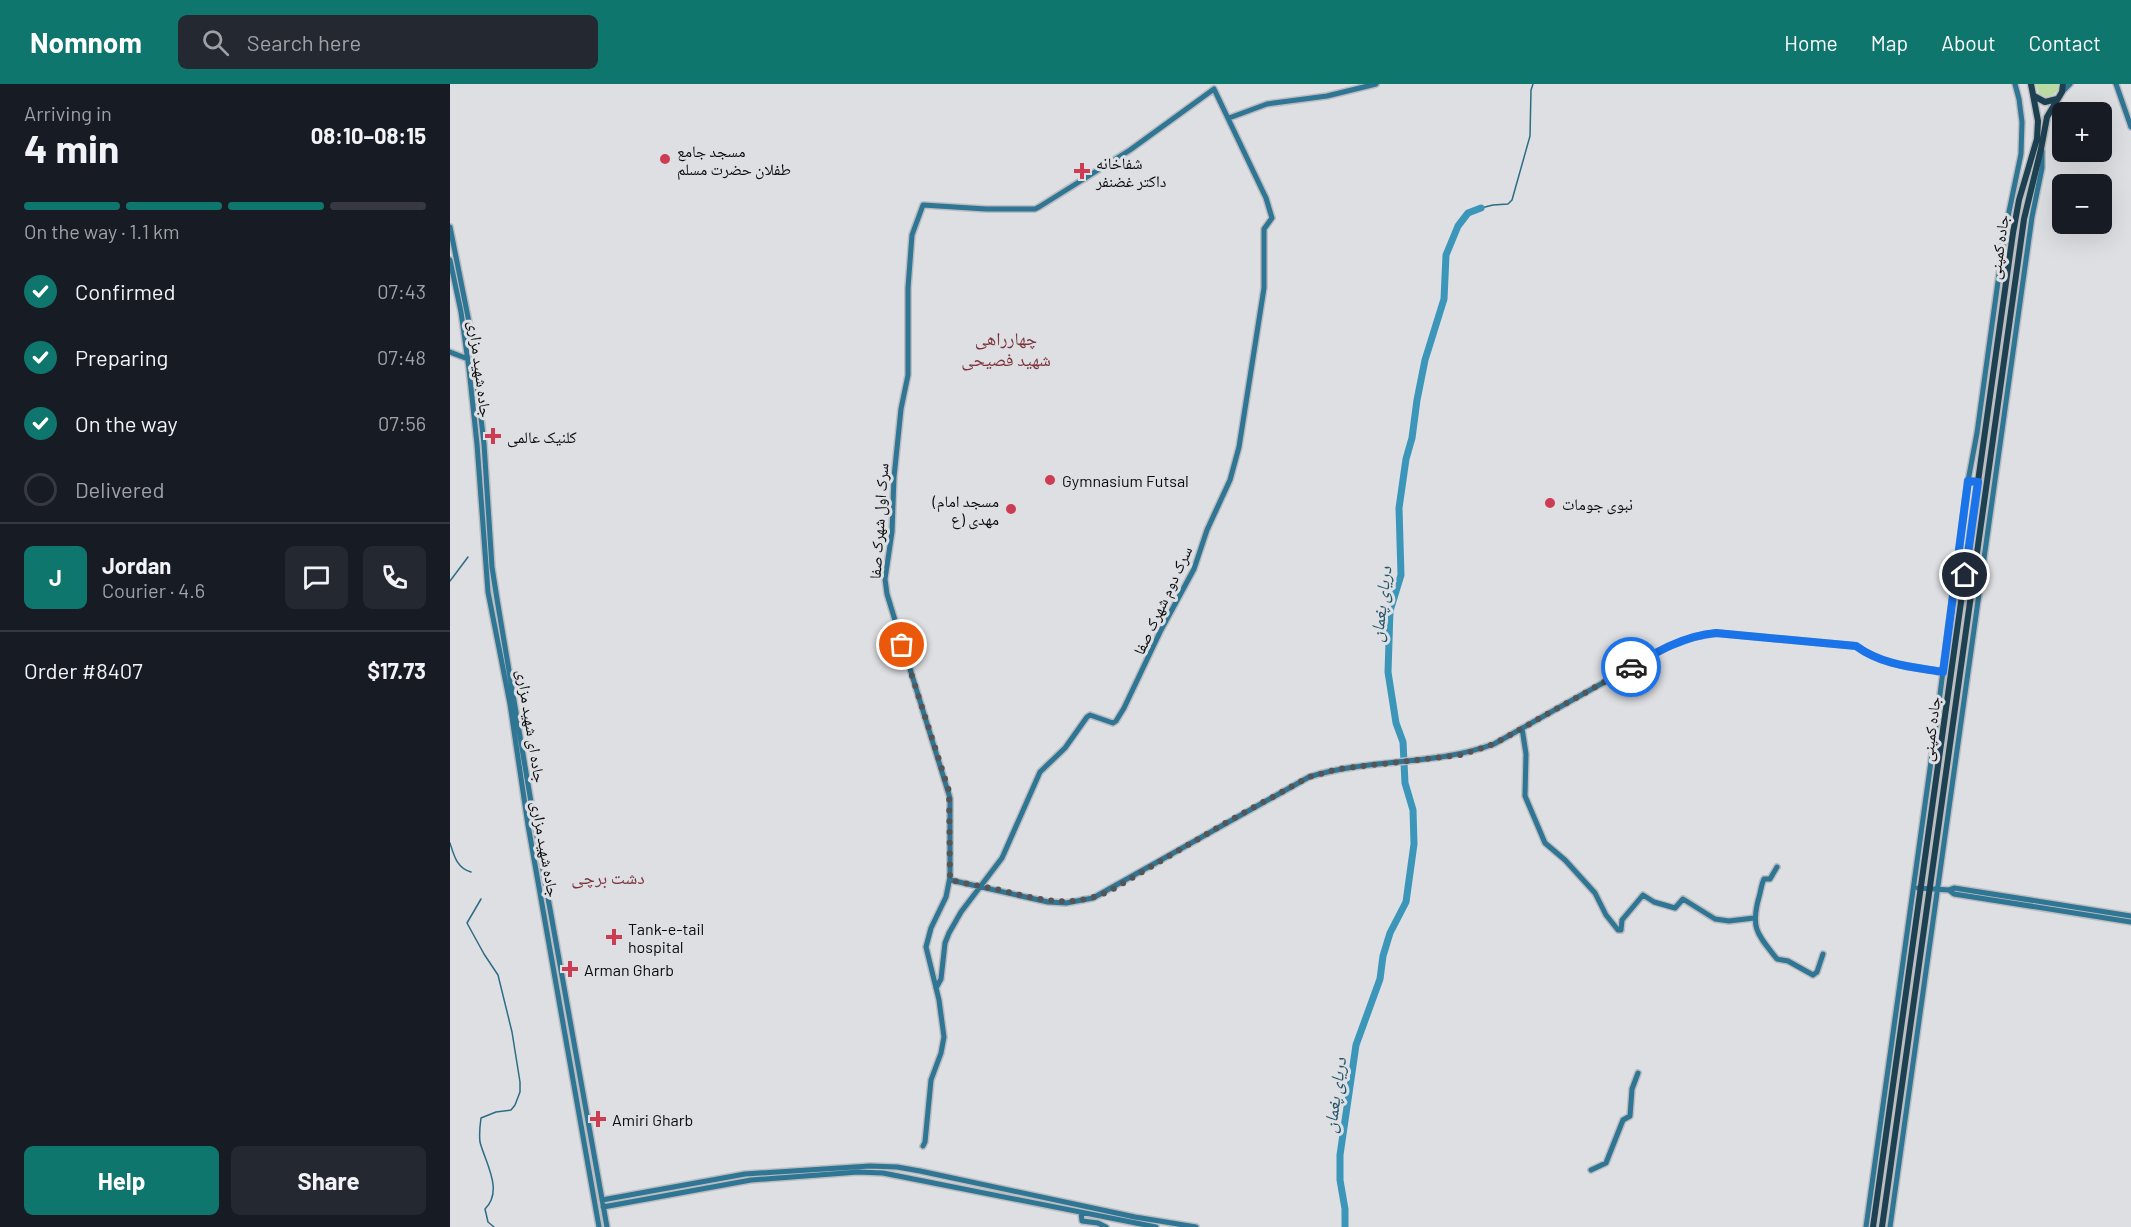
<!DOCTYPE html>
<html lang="en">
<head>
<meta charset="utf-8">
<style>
	:root { --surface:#171b24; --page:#242831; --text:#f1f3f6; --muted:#9ea1a6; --line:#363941; --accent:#0f766e }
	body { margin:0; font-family:Barlow,"Noto Naskh Arabic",sans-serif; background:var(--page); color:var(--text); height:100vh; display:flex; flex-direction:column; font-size:22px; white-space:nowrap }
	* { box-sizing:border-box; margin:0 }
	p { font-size:20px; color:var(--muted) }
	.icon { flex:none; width:33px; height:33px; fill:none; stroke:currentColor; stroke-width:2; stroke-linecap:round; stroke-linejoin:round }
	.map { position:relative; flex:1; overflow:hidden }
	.side { display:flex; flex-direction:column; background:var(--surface); width:450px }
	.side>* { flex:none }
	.tools { position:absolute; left:1602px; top:18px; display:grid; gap:12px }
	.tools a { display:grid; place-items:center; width:60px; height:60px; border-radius:9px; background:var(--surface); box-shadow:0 6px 24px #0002; font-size:30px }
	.pin { position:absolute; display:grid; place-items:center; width:51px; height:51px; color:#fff; margin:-26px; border:3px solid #fff; border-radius:50%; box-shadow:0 2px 6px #0007 }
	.courier { position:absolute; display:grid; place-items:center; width:60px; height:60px; margin:-30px; border:4px solid #1a73e8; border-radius:50%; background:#fff; color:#222; box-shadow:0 2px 8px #0007 }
	.summary em { font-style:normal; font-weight:700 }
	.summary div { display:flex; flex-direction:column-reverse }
	.summary { display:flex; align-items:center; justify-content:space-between; height:102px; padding:0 24px }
	h1 { font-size:39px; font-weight:700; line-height:45px }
	.bar { display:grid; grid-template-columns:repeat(4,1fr); gap:9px 6px; align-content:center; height:72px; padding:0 24px }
	.bar i { height:8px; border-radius:4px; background:var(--line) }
	.bar .current { background:var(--accent) }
	.bar p { grid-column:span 4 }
	.line { display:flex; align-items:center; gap:15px; padding:0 24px; border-top:2px solid var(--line) }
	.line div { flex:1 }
	.round { display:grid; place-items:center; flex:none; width:63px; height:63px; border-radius:9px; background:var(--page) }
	ol { padding:0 24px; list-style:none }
	li { display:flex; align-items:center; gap:18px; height:66px }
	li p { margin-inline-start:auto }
	li .icon { padding:6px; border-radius:50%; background:var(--accent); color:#fff; stroke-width:4 }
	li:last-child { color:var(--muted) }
	li i { width:33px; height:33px; border:3px solid var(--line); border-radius:50% }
	.action { display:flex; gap:12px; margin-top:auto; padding:12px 24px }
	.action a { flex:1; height:69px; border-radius:9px; background:var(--accent); color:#fff; font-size:24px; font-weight:700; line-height:69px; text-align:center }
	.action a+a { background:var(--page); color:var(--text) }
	header { display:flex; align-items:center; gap:36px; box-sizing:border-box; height:84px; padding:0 30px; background:var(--accent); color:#fff }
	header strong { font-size:28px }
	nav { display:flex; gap:33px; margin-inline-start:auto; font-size:21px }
	.search { width:420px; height:54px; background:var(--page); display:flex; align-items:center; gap:15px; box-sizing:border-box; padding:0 21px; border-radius:9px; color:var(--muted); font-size:22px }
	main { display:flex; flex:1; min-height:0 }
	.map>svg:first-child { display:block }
	.green { fill:#bbdba4 }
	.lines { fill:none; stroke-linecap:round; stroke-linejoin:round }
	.stream { stroke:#2d6c85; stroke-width:1.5 }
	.river { stroke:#3b96b9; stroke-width:7 }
	.secondary-casing { stroke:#bbbdc1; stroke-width:8 }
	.highway-casing { stroke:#bbbdc1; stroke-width:9 }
	.secondary { stroke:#2f7594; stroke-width:5 }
	.highway { stroke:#1e4152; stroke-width:6 }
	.done { stroke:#545558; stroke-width:6; stroke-dasharray:0 10.8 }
	.route { stroke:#1a73e8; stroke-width:8 }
	.poi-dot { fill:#cc3c53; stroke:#dddfe3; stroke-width:2 }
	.labels { text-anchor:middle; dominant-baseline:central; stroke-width:6; stroke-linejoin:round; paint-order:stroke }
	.poi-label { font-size:16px; fill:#0b0b0d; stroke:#dddfe3; text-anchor:start }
	.street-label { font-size:16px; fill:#0b0b0d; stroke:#dddfe3 }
	.neighbourhood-label { font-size:18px; fill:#7d353d; stroke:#dddfe3 }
	.water-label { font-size:18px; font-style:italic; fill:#25566a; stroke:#dddfe3 }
</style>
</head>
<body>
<header>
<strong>Nomnom</strong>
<div class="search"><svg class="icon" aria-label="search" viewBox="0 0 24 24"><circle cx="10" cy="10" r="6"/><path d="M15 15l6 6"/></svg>Search here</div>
<nav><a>Home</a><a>Map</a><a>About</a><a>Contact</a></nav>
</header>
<main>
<section class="side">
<div class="summary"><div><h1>4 min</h1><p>Arriving in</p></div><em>08:10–08:15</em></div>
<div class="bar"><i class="current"></i><i class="current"></i><i class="current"></i><i></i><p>On the way · 1.1 km</p></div>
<ol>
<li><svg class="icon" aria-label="check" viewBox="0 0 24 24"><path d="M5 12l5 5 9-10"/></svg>Confirmed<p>07:43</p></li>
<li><svg class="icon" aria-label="check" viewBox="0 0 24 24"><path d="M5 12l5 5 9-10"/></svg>Preparing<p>07:48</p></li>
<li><svg class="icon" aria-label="check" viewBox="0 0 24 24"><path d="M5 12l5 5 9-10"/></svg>On the way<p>07:56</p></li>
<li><i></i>Delivered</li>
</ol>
<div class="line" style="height:108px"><b class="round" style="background:var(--accent);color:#fff">J</b><div><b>Jordan</b><p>Courier · 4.6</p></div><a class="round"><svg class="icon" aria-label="chat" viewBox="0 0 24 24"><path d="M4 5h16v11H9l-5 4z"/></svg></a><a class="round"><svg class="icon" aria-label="phone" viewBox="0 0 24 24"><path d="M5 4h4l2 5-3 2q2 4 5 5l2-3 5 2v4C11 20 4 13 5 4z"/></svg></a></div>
<div class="line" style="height:78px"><div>Order #8407</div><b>$17.73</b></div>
<div class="action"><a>Help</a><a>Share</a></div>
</section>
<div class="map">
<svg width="1681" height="1143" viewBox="0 0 1681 1143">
	<rect width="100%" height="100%" fill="#dddfe3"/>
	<path class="green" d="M1586,0H1608V6L1603,11L1596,13L1589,10Z"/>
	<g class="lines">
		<path class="stream" d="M1031,124L1043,121L1058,120L1062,116L1080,52L1081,6L1083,0
			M0,497L18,473
			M0,759C4,772 7,784 21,788
			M31,815L17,839L34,870L48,891L62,948L70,998V1008L65,1021L61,1026L46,1028L31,1034C30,1041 29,1050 30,1058C35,1078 54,1107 35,1125L38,1138L44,1143"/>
		<path class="river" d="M895,1143V1125L890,1096V1071L906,961L930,895L933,872L940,849L956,818L964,760L963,726L955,699L953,658L946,639L938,588L940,527L951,491L949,424L956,375L962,354L967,316L975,276L994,215L996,171L1008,142L1018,129L1031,124"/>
		<defs>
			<path id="secondary" d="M1666,0L1681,43
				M1612,8L1620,0
				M779,34L817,20L877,12L926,0
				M0,143L21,248L34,360L42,483L47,515L83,730L157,1143
				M0,176L11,228L19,285L27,360L38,508L60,620L78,741L149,1143
				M0,268L18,275
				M1072,644L1076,670L1075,712L1095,759L1115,776L1145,809L1156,831L1168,846H1171L1172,836L1193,811L1204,818L1225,824L1233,815L1265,835L1279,837L1304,834
				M1327,783L1320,795H1314C1311,801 1311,807 1309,813C1300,845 1308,851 1327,875L1338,877L1363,891L1367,888L1373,870
				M500,796L598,818L616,819L643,814L859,693C919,674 984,682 1044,660L1217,563L1243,553L1266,549L1406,562C1432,581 1463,583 1493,588
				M1468,804L1499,806L1504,804L1681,832
				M1499,806L1504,810L1681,838
				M473,1062L475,1058L481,996L491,969L494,953L489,916L476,863L481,844L496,813L500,793V714L448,546L437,510L435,495L442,448L444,393L451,325L458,291V204L462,151L473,121L536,125H585L589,123L680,66L764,5L816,114L822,134L814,145V204L789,363L780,396L757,446L744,485L711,546L674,624L666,637L663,639L640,631L637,633L615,664L590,688L552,774L511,828L499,849L495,859L491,895L486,904
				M1141,1086L1156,1079L1173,1036L1180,1032L1182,1005L1188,989
				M152,1116L295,1090L420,1082L447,1083L470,1087L685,1133L746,1143
				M153,1123L301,1096L408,1088L433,1089L706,1143
				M631,1129L632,1137L648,1139L656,1143
				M1416,1143L1484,656L1518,397L1527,349L1555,147L1571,70L1572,38L1569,15L1565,0
				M1440,1143L1582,133L1592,84V67"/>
			<path id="highway" d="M1584,12L1595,18L1607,15
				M1518,397L1528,398
				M1423,1143L1563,149L1569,116L1587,55L1588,37L1581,0
				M1432,1143L1574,135L1591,65L1597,33L1612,8L1613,0"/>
		</defs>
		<use href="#secondary" class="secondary-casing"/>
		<use href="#highway" class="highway-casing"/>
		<use href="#secondary" class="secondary"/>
		<use href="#highway" class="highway"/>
	</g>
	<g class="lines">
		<path class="done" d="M452,561L499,707L500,796C516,800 533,802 550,806C592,816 619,825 660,807L777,738L859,693L888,685L1011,671L1044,660L1181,583"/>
		<path class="route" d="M1181,583C1208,567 1234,552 1266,549L1406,562C1432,581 1462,583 1493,588L1518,397L1528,398L1515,491"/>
	</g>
	<g class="poi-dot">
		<circle cx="215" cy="75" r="6"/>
		<path d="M629 78h6v6h6v6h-6v6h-6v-6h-6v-6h6z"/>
		<path d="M40 343h6v6h6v6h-6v6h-6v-6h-6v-6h6z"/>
		<circle cx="600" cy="396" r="6"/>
		<circle cx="1100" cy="419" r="6"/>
		<circle cx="561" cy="425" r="6"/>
		<path d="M161 844h6v6h6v6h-6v6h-6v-6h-6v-6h6z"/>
		<path d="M117 876h6v6h6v6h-6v6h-6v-6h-6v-6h6z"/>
		<path d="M145 1026h6v6h6v6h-6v6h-6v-6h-6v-6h6z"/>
	</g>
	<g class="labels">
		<g class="poi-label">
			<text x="227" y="66">مسجد جامع<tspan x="227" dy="18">طفلان حضرت مسلم</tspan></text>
			<text x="646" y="78">شفاخانه<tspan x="646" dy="18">داکتر غضنفر</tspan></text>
			<text x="57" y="352">کلنیک عالمی</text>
			<text x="612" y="396">Gymnasium Futsal</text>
			<text x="549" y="416" text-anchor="end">(مسجد امام<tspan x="549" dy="18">مهدی (ع</tspan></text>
			<text x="1112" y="419">نبوی جومات</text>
			<text x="178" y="844">Tank-e-tail<tspan x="178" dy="18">hospital</tspan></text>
			<text x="134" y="885">Arman Gharb</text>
			<text x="162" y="1035">Amiri Gharb</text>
		</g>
		<g class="street-label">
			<text transform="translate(1548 163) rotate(-82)">جاده کمپنی</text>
			<text transform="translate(31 285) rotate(83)">جاده شهید مزاری</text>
			<text transform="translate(428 437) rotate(-86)">سرک اول شهرک صفا</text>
			<text transform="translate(712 516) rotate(-65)">سرک دوم شهرک صفا</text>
			<text transform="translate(82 642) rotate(81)">جاده ای شهید مزاری</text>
			<text transform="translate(1480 645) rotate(-83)">جاده کمپنی</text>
			<text transform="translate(96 765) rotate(80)">جاده شهید مزاری</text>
		</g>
		<g class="neighbourhood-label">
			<text x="556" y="254">چهارراهی<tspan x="556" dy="21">شهید فصیحی</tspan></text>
			<text x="158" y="793">دشت برچی</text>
		</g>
		<g class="water-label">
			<text transform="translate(930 520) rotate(-83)">دریای پغمان</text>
			<text transform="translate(884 1011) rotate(-82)">دریای پغمان</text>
		</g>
	</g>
</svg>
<div class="tools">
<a>+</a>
<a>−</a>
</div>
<div class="pin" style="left:452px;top:561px;background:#ea580c"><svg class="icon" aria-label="bag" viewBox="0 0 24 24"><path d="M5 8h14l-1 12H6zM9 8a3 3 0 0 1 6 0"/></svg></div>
<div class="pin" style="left:1515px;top:491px;background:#1f2937"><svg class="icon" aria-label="home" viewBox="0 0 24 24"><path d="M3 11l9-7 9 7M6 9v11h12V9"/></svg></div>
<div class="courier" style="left:1181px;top:583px"><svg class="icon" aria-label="car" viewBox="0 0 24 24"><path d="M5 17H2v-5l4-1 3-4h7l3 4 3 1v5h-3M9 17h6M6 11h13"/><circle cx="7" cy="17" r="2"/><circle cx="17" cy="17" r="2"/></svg></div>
</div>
</main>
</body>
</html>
